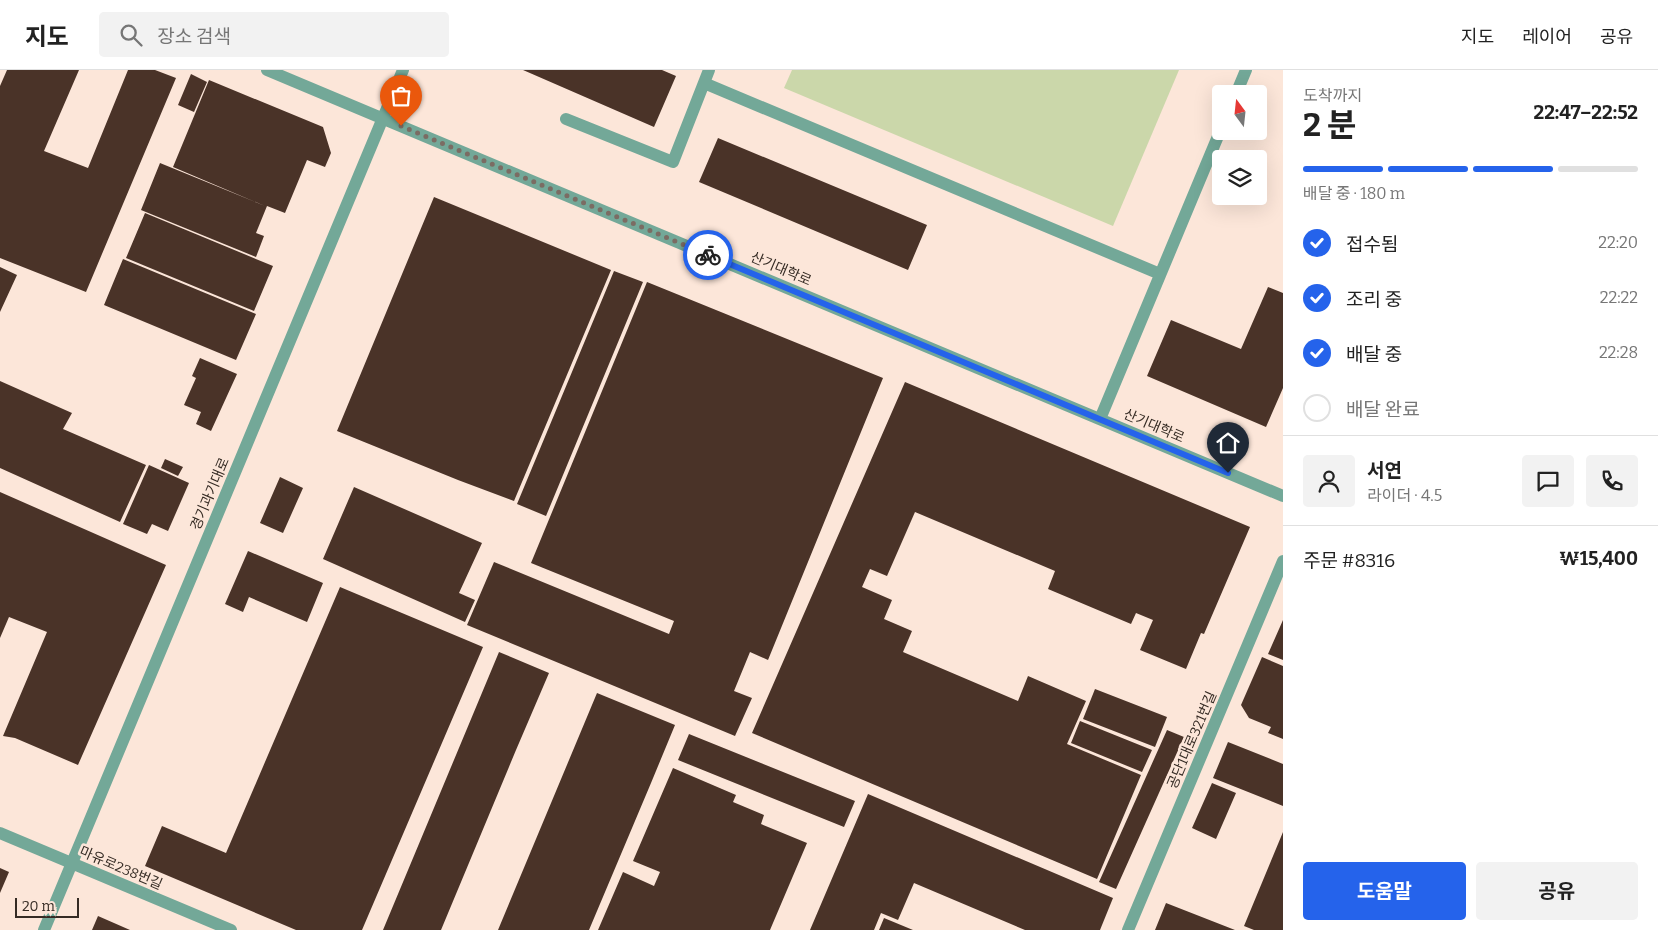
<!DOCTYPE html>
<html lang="ko">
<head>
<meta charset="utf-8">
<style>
	:root { --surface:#fff; --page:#f2f2f2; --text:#222; --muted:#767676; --line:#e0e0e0; --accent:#2563eb }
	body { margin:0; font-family:Bitter,"Noto Sans KR",serif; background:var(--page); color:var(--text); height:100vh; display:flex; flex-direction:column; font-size:19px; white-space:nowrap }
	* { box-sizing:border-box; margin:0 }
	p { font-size:16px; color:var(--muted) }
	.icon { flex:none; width:28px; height:28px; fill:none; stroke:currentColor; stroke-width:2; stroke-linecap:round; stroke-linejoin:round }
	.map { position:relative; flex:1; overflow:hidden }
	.drawer { display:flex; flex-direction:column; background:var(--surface); width:375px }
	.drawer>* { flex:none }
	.needle { width:32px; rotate:345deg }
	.buttons { position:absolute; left:1212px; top:15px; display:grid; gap:10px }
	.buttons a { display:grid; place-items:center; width:55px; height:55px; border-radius:5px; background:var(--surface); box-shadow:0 5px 20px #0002; font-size:25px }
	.scale { position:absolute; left:15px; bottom:12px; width:64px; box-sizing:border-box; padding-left:5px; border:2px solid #352b24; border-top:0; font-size:14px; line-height:18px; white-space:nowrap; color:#352b24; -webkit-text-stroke:4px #fce6d9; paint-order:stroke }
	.pin { position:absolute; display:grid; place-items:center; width:42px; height:42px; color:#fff; margin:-51px -21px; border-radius:50% 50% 50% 0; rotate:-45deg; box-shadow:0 0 5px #0007 }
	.pin .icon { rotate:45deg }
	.courier { position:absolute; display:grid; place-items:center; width:50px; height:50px; margin:-25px; border:4px solid #2563eb; border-radius:50%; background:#fff; color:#222; box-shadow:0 1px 6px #0007 }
	.summary em { font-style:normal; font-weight:700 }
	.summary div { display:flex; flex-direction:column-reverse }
	.summary { display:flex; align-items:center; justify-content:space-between; height:85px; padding:0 20px }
	h1 { font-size:32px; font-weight:700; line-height:38px }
	.bar { display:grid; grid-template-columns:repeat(4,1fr); gap:8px 5px; align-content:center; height:60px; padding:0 20px }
	.bar i { height:6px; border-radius:4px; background:var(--line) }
	.bar .active { background:var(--accent) }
	.bar p { grid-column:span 4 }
	.line { display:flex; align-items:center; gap:12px; padding:0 20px; border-top:1px solid var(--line) }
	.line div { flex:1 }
	.round { display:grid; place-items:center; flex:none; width:52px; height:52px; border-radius:5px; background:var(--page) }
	ol { padding:0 20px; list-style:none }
	li { display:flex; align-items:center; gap:15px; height:55px }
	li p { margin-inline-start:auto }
	li .icon { padding:5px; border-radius:50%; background:var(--accent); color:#fff; stroke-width:4 }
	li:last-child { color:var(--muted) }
	li i { width:28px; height:28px; border:2px solid var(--line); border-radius:50% }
	.primary-button { display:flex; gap:10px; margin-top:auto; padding:10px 20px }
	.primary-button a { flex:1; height:58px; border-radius:5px; background:var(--accent); color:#fff; font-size:20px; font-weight:700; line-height:58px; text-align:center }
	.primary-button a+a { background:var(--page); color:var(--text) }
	header { display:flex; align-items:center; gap:30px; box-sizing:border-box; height:70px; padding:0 25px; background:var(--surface); border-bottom:1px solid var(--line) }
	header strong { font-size:24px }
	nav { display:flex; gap:28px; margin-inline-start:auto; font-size:18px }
	.search { width:350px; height:45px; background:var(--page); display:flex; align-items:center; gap:12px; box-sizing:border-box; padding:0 18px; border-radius:5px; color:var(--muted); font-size:19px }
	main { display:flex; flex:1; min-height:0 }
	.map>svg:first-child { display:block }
	.green { fill:#cbd7aa }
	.building { fill:#4a3328 }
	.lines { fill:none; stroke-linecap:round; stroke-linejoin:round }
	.minor { stroke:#73a898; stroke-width:12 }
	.done { stroke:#7b6c63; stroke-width:5; stroke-dasharray:0 9 }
	.route { stroke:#2563eb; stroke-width:6 }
	.labels { text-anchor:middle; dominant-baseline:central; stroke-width:5; stroke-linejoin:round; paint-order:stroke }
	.street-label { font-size:14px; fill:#352b24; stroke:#fce6d9 }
</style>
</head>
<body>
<header>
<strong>지도</strong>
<div class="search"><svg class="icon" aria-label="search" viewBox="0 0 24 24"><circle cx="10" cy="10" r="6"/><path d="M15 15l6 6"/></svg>장소 검색</div>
<nav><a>지도</a><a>레이어</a><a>공유</a></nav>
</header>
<main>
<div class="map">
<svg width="1283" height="860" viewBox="0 0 1283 860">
	<rect width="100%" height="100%" fill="#fce6d9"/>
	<path class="green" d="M792,0H1179L1113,156L784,18Z"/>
	<path class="building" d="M7,0H79L44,81L88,98L128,0H155L176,8L86,222L0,188V16Z
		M523,0H662L676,6L654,57Z
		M191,4L207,12L194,42L178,35Z
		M209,10L323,57L331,83L325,97L307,90L285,143L267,136L256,163L264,166L256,187L141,140L160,93L265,136L173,97Z
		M718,68L927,155L908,200L699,112Z
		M434,127L611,200L514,431L458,410L337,361Z
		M145,143L273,196L254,241L126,188Z
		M123,189L256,244L236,290L104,235Z
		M0,197L17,205L0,242Z
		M614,201L643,212L546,446L517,434Z
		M647,212L883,308L768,590L750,582L734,621L752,628L735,666L467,555L494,492L669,564L674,551L531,493Z
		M1268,217L1283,223V318L1266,357L1147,306L1171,250L1241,279Z
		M200,288L237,304L211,361L196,354L201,342L184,335L196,308L192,306Z
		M0,311L72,343L63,359L146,395L120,452L0,398Z
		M905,312L1250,457L1204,564L1201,563L1186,599L1140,580L1153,550L1136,543L1131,554L1048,519L1055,501L915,442L887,506L870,499L862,517L892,530L884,549L912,561L903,582L1018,631L1028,606L1086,631L1067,674L1141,705L1097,809L752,663Z
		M165,389L183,397L178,406L161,398Z
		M149,395L189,413L168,461L152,454L147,464L123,454Z
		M280,407L303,418L283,463L260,453Z
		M354,417L482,473L459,523L475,530L465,552L323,489Z
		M0,422L166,495L78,695L15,668L3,666L47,562L9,547L0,568Z
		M248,481L323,513L307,552L249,527L243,542L225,534Z
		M340,517L483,577L362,860H296L145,796L162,756L226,783Z
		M1283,550V590L1268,584Z
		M499,582L549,603L516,680L441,860H383Z
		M1262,587L1283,596V669L1268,663L1271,657L1249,648L1241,635Z
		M1095,619L1167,647L1155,677L1083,649Z
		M597,623L675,655L651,713L589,860H498Z
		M1080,651L1152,680L1142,702L1071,673Z
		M1167,660L1184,667L1116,819L1099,812Z
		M689,664L855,731L844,757L678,690Z
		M1228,672L1283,694V736L1213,708Z
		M673,698L736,725L733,732L764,745L761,754L807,773L770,860H598L623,802L654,816L660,802L633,791Z
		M1212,713L1236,723L1216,769L1192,758Z
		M868,724L1113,828L1100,860H1025L914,813L898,850L881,843L874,860H810Z
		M1283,762V860H1254L1244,856Z
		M0,798L9,802L0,823Z
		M1166,833L1235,860H1155Z
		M98,846L130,860H92Z
		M884,848L913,860H879Z"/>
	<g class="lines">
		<path class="minor" d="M267,0L1283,426
			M704,13L1160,204
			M1236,24L1246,0
			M566,49L673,92L709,0
			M1100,349L1221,59
			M0,763L231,860
			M44,860L403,0
			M1128,860L1283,491"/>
	</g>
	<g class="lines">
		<path class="done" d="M401,56L708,185"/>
		<path class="route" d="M708,185L1228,403"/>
	</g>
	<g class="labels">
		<g class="street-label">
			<text transform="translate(781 199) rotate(23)">산기대학로</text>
			<text transform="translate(1154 356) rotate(23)">산기대학로</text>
			<text transform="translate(210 424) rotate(-67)">경기과기대로</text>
			<text transform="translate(1192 670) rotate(-67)">공단1대로321번길</text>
			<text transform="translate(121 798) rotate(23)">마유로238번길</text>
		</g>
	</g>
</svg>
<div class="buttons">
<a><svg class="needle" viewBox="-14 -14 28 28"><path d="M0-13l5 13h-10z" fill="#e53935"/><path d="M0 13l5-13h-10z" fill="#767676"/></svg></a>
<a><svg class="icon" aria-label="layers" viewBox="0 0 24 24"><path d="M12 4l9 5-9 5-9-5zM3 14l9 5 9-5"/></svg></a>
</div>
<div class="scale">20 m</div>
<div class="pin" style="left:401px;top:56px;background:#ea580c"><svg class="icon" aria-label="bag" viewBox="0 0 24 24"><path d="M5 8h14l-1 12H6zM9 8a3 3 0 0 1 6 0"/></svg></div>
<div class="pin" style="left:1228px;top:403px;background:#1f2937"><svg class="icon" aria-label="home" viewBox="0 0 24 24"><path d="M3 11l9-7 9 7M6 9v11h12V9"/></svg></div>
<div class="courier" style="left:708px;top:185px"><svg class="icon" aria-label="bike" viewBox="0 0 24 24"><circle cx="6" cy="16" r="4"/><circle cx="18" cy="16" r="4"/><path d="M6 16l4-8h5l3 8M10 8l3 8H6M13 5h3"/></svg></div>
</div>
<section class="drawer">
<div class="summary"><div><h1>2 분</h1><p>도착까지</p></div><em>22:47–22:52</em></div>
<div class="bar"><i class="active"></i><i class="active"></i><i class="active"></i><i></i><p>배달 중 · 180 m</p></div>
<ol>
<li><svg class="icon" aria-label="check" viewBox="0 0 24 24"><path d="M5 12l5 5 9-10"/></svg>접수됨<p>22:20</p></li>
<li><svg class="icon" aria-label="check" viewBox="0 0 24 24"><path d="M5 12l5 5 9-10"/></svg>조리 중<p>22:22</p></li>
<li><svg class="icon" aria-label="check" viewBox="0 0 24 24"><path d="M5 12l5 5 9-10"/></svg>배달 중<p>22:28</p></li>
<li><i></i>배달 완료</li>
</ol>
<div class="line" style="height:90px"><a class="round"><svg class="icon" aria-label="person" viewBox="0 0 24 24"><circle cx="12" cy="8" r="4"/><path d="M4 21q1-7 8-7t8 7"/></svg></a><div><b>서연</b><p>라이더 · 4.5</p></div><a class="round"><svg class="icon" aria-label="chat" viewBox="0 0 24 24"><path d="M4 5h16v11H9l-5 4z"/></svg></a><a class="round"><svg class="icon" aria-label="phone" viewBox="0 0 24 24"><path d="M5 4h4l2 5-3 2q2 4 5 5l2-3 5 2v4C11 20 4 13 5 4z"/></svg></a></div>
<div class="line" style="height:65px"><div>주문 #8316</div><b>₩15,400</b></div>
<div class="primary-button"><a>도움말</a><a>공유</a></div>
</section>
</main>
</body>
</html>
